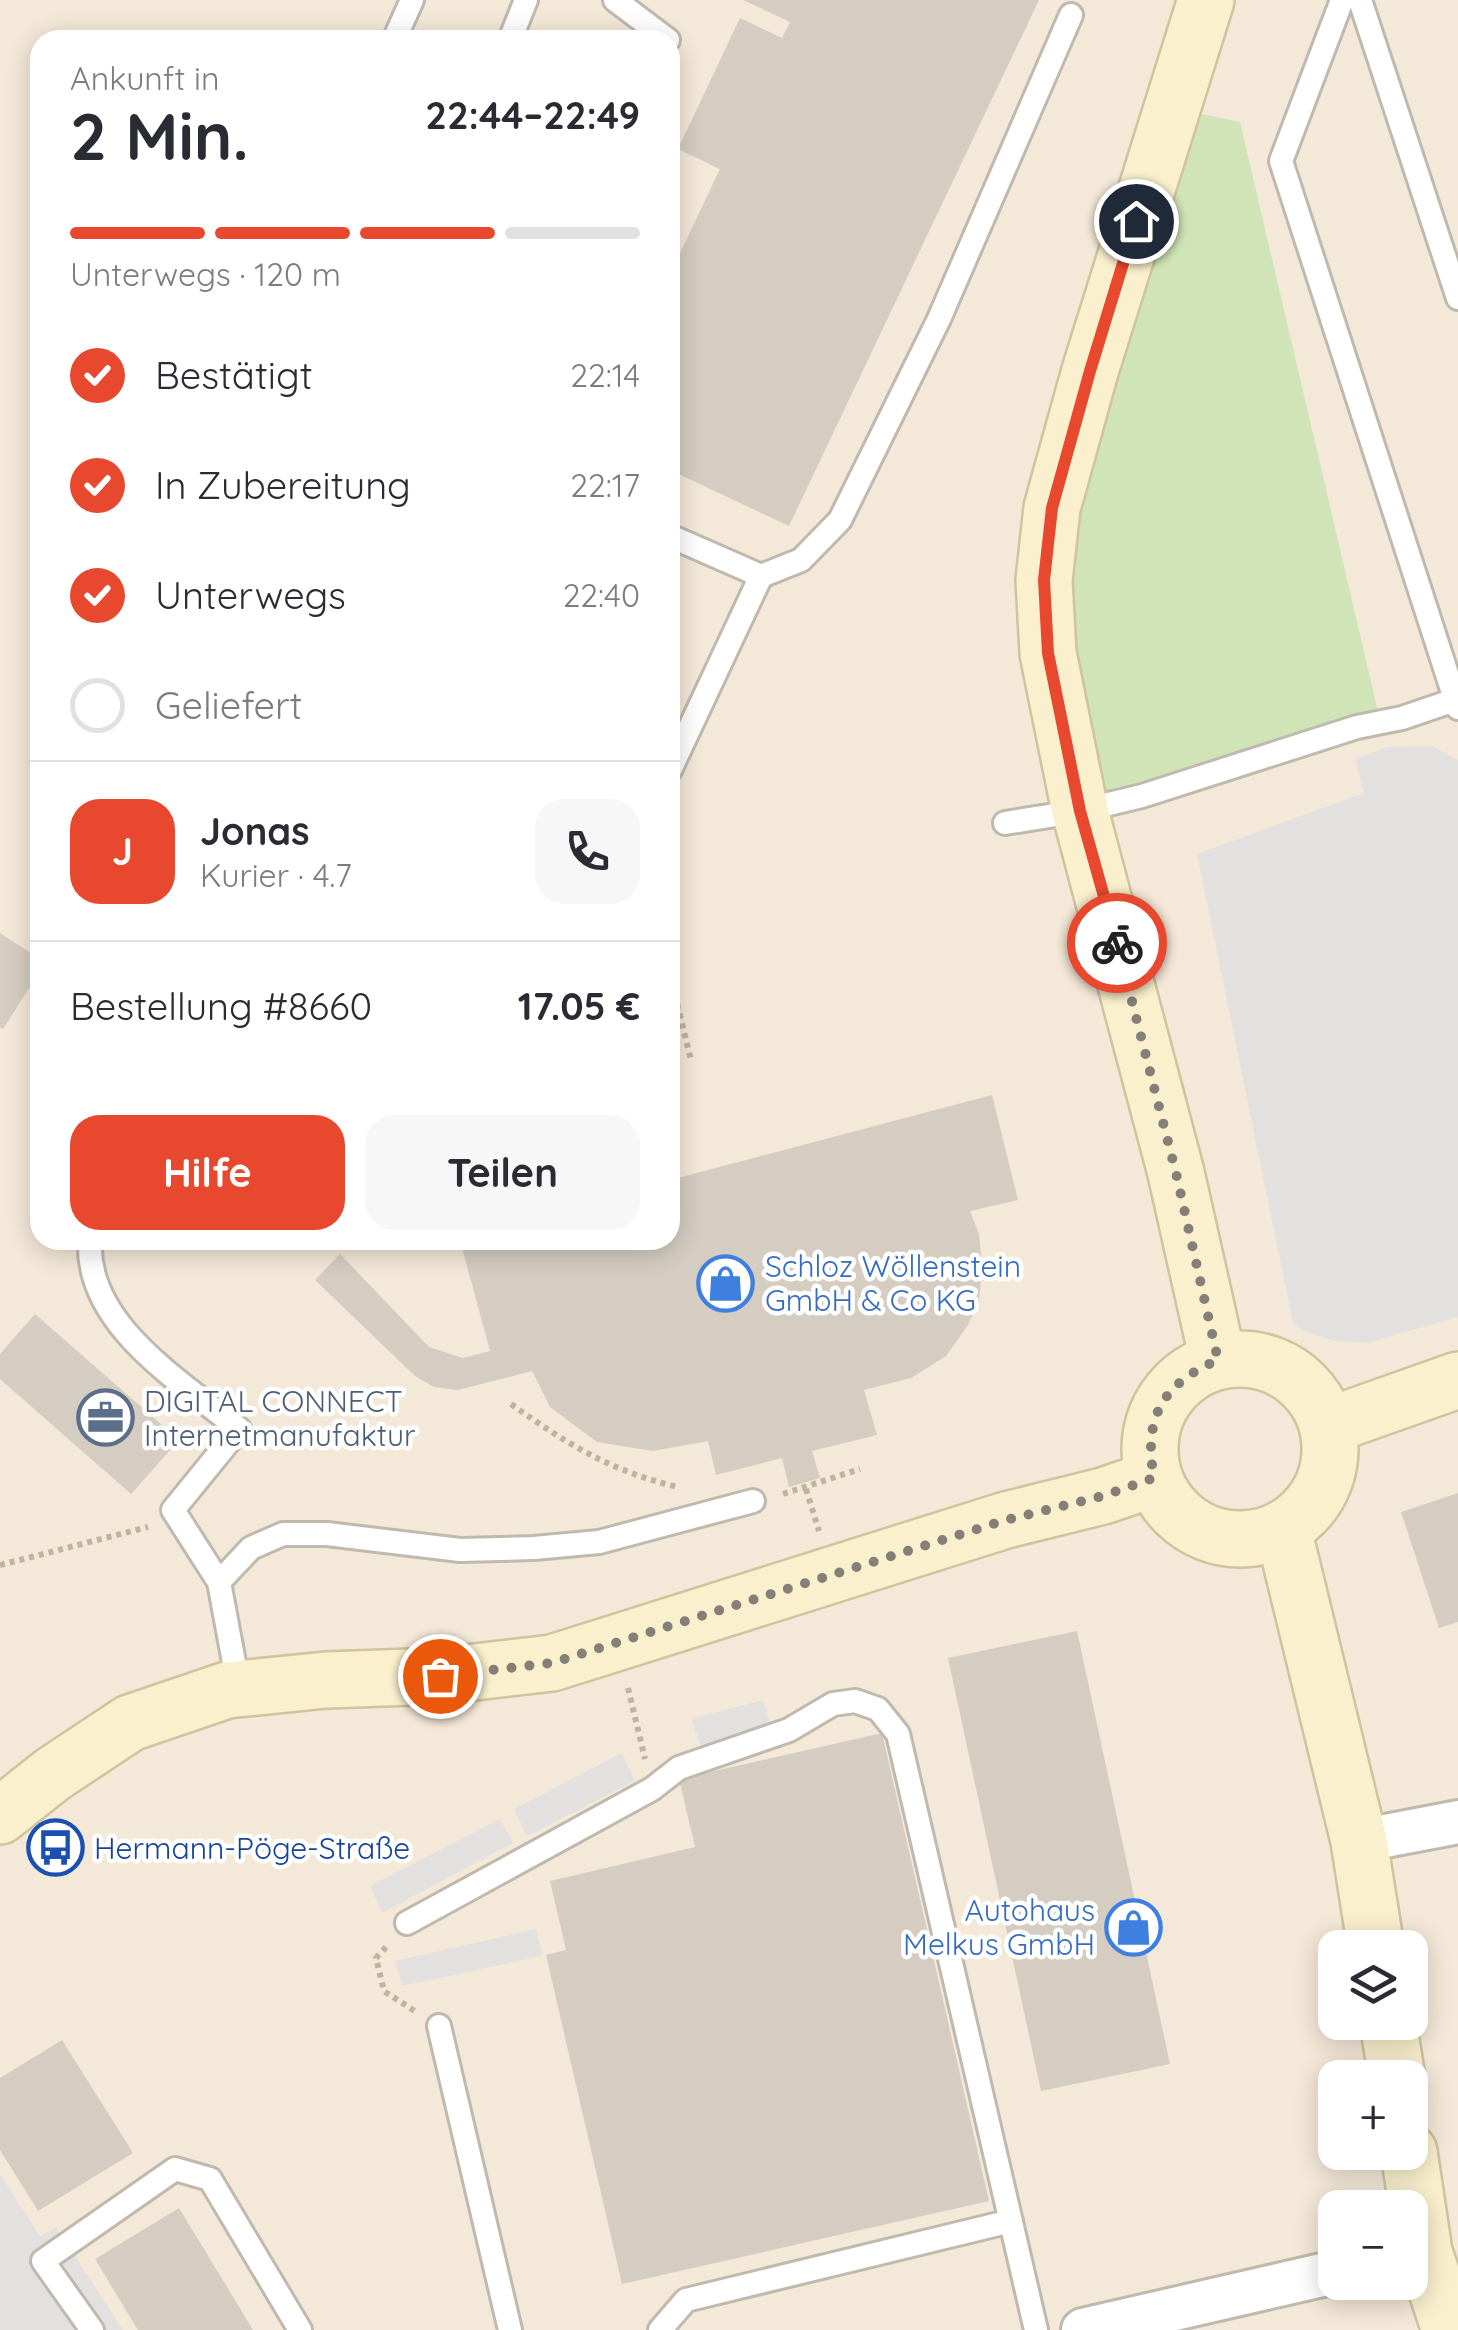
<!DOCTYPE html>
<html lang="de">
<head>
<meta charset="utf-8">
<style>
	:root { --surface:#fff; --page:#f7f7f7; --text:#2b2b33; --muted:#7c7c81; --line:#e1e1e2; --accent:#e8492e }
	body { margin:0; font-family:Quicksand,sans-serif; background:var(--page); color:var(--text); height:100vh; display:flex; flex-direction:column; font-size:38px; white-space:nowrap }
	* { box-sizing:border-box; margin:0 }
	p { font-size:32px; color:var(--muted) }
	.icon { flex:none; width:55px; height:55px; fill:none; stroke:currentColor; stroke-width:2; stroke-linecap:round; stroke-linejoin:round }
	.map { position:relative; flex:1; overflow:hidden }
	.details { position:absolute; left:30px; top:30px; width:650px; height:1220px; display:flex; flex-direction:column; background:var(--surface); border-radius:30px; box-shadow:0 5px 25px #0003 }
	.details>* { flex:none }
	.fabs { position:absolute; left:1318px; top:1930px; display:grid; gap:20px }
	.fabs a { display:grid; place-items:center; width:110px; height:110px; border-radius:20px; background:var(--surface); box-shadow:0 5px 25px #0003; font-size:50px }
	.pin { position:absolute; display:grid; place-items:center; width:85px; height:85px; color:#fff; margin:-42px; border:5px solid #fff; border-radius:50%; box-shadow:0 2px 10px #0007 }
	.courier { position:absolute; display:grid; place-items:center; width:100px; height:100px; margin:-50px; border:8px solid #e8492e; border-radius:50%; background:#fff; color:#222; box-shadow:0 2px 12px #0007 }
	.headline em { font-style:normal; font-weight:700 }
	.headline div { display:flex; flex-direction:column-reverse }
	.headline { display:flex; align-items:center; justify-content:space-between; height:170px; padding:0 40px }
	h1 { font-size:65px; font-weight:700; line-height:75px }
	.bar { display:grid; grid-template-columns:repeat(4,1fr); gap:15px 10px; align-content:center; height:120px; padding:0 40px }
	.bar i { height:12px; border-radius:8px; background:var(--line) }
	.bar .selected { background:var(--accent) }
	.bar p { grid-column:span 4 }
	.line { display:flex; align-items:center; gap:25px; padding:0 40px; border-top:2px solid var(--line) }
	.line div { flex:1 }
	.round { display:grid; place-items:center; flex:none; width:105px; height:105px; border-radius:30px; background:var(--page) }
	ol { padding:0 40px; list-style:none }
	li { display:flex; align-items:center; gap:30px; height:110px }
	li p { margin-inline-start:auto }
	li .icon { padding:10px; border-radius:50%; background:var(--accent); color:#fff; stroke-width:4 }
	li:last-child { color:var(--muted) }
	li i { width:55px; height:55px; border:5px solid var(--line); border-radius:50% }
	.button { display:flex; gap:20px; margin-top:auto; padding:20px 40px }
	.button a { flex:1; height:115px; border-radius:30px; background:var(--accent); color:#fff; font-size:40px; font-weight:700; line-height:115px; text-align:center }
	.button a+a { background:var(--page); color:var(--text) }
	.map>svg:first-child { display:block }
	.commercial { fill:#f4e8d8; fill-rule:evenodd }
	.green { fill:#d0e4b7 }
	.parking { fill:#e3e1df }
	.building { fill:#d5cdc1 }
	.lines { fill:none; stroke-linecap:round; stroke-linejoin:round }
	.lane-casing { stroke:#bfb9ae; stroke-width:28 }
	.street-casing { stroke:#bfb9ae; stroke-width:48 }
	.secondary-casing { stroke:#d0c39e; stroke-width:60 }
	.path { stroke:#bfb4a0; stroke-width:6; stroke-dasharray:5 5; stroke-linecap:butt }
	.lane { stroke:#fff; stroke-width:22 }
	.street { stroke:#fff; stroke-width:42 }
	.secondary { stroke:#faf0ce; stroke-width:55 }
	.done { stroke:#847f77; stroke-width:10; stroke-dasharray:0 18 }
	.route { stroke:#e8492e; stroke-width:12 }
	.labels { text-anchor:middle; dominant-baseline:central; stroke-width:9; stroke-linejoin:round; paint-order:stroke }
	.shop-label { font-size:30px; fill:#366cbe; stroke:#fff; text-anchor:start }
	.service-label { font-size:30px; fill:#4e5e75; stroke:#fff; text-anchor:start }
	.transit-label { font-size:30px; fill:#164399; stroke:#fff; text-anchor:start }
</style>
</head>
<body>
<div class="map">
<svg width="1458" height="2330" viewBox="0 0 1458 2330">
	<rect width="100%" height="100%" fill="#f4f1eb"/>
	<path class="commercial" d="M0,0H1458V2330H0ZM40,40H670V1240H40ZM1335,1948H1410V2022H1335ZM1335,2078H1410V2152H1335ZM1335,2208H1410V2282H1335Z"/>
	<path class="green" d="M1172,108L1240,122L1380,720L1080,811L1044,580Z"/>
	<path class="parking" d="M1432,746L1458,760V1317L1367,1343L1334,1341L1305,1331L1293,1323L1197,854L1364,793L1355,759L1388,747Z
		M763,1700L771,1726L701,1746L691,1719Z
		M622,1753L635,1781L527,1836L514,1809Z
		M500,1819L513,1843L382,1913L370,1886Z
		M536,1929L542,1956L402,1986L395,1961Z
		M0,2174L40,2236L56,2227L123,2330H0Z"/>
	<path class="building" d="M743,0H1039L789,526L670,470V274L720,169L678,149L740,18L782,38L790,22Z
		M0,933L40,959V971L3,1029L0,1027Z
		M992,1095L1018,1200L970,1211L979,1234L982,1265L979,1301L968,1325L946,1356L911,1378L864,1390L877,1435L812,1451L820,1478L789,1487L782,1458L716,1475L708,1441L653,1451L597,1442L550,1407L532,1371L458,1390L434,1387L415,1376L315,1280L340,1254L429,1347L463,1358L490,1351L460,1240H670V1180Z
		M35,1314L179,1440L131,1494L0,1379V1354Z
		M1458,1493V1622L1439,1628L1401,1512Z
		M1077,1631L1170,2064L1041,2091L948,1658Z
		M882,1733L989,2201L622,2284L546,1955L566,1950L550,1881L695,1847L679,1779Z
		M62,2040L133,2153L38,2211L0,2150V2078Z
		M179,2208L253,2330H138L95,2259Z"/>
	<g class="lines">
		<defs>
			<path id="lane" d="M615,0L668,40
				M1342,0L1281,161L1458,708
				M1360,0L1458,298
				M394,40L412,0
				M510,40L526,0
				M670,536L761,576L801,560L840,520L939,319L1071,15
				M670,770L761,576
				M1005,823L1080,811L1142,796L1357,727L1402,718L1455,700
				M90,1240C85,1325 181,1381 239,1429L173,1510L219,1582L239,1689
				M219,1582L251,1548L283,1534H327L460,1550L534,1548L599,1542L753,1501
				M407,1923L652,1789L679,1768L789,1730L833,1704L855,1701L878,1709L898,1734L1036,2330
				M439,2026L510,2330
				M92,2330L43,2261L175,2169L210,2179L300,2330
				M660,2330L686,2300L1011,2221"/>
			<path id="street" d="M1359,1841L1458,1822
				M1083,2330L1335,2272"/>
			<path id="secondary" d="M1206,0L1090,371L1052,508L1044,580L1048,653L1080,811L1176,1173L1218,1360
				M1150 1449a90 90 0 1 1 180 0a90 90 0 1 1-180 0Z
				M1328,1426L1458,1380
				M1283,1529L1359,1841L1376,1948
				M0,1816L53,1774L130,1723L227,1690L326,1680L440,1676L552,1663L1006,1520L1103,1496L1153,1479
				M1388,2022L1397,2078
				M1409,2152L1424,2252L1450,2330"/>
		</defs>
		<use href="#lane" class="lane-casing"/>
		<use href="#street" class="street-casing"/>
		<use href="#secondary" class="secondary-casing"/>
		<path class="path" d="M670,975L691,1060
			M511,1404C567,1444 610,1471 678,1487
			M806,1489L819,1531
			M783,1494L860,1469
			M0,1565L148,1527
			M628,1688L645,1759
			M386,1947L376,1958L384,1991L416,2012"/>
		<use href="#lane" class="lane"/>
		<use href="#street" class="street"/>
		<use href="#secondary" class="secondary"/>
	</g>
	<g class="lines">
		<path class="done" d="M440,1676L552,1663L1006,1520L1103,1496L1154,1478C1143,1418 1162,1384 1218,1360L1176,1173L1117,943"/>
		<path class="route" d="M1117,943L1080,811L1048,653L1044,580L1052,508L1090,371L1136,221"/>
	</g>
	<defs>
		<symbol id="shop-ring" viewBox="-11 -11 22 22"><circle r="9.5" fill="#fff" stroke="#3f7fe0" stroke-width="1.5"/><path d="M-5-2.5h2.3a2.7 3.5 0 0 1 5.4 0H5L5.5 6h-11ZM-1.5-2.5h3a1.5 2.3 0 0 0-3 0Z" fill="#3f7fe0"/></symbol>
		<symbol id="office-ring" viewBox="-11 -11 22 22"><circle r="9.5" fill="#fff" stroke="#5c6f8a" stroke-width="1.5"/><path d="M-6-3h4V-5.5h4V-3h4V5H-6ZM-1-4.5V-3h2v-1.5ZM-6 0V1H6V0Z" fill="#5c6f8a"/></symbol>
		<symbol id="bus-ring" viewBox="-11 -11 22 22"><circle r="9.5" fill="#fff" stroke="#1a4fb4" stroke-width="1.5"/><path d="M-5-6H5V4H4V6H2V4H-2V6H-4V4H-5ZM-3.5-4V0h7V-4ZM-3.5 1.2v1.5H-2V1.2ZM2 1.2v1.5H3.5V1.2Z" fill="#1a4fb4"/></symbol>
	</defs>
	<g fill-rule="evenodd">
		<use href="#shop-ring" x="694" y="1252" width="63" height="63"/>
		<use href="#office-ring" x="74" y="1386" width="63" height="63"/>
		<use href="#bus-ring" x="24" y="1816" width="63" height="63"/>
		<use href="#shop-ring" x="1102" y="1896" width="63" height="63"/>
	</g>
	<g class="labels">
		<g class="shop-label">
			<text x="765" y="1266">Schloz Wöllenstein<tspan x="765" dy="34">GmbH &amp; Co KG</tspan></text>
			<text x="1095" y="1910" text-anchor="end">Autohaus<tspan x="1095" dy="34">Melkus GmbH</tspan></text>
		</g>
		<g class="service-label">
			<text x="144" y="1401">DIGITAL CONNECT<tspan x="144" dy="34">Internetmanufaktur</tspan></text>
		</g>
		<g class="transit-label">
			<text x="94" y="1848">Hermann-Pöge-Straße</text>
		</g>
	</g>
</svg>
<div class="fabs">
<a><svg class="icon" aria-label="layers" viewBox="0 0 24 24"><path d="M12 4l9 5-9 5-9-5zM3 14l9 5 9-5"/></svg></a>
<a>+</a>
<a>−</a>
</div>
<div class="pin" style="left:440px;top:1676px;background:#ea580c"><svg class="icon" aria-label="bag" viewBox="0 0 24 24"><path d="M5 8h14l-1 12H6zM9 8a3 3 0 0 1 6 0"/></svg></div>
<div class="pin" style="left:1136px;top:221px;background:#1f2937"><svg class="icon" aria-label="home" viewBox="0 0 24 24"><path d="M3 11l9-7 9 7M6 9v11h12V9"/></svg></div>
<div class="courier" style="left:1117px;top:943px"><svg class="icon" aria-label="bike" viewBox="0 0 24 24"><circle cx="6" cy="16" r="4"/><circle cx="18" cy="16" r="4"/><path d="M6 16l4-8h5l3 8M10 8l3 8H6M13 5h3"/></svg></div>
<section class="details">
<div class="headline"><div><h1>2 Min.</h1><p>Ankunft in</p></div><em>22:44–22:49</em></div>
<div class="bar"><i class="selected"></i><i class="selected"></i><i class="selected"></i><i></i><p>Unterwegs · 120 m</p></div>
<ol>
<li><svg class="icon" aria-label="check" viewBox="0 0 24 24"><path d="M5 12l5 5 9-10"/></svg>Bestätigt<p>22:14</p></li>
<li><svg class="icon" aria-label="check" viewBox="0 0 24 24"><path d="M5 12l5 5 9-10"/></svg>In Zubereitung<p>22:17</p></li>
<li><svg class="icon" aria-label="check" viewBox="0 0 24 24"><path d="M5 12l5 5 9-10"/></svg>Unterwegs<p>22:40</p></li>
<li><i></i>Geliefert</li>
</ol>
<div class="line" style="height:180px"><b class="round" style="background:var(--accent);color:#fff">J</b><div><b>Jonas</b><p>Kurier · 4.7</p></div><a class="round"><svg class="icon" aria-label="phone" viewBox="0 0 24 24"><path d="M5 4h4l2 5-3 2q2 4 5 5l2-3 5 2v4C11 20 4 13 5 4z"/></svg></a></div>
<div class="line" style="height:130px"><div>Bestellung #8660</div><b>17.05 €</b></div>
<div class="button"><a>Hilfe</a><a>Teilen</a></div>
</section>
</div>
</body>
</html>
